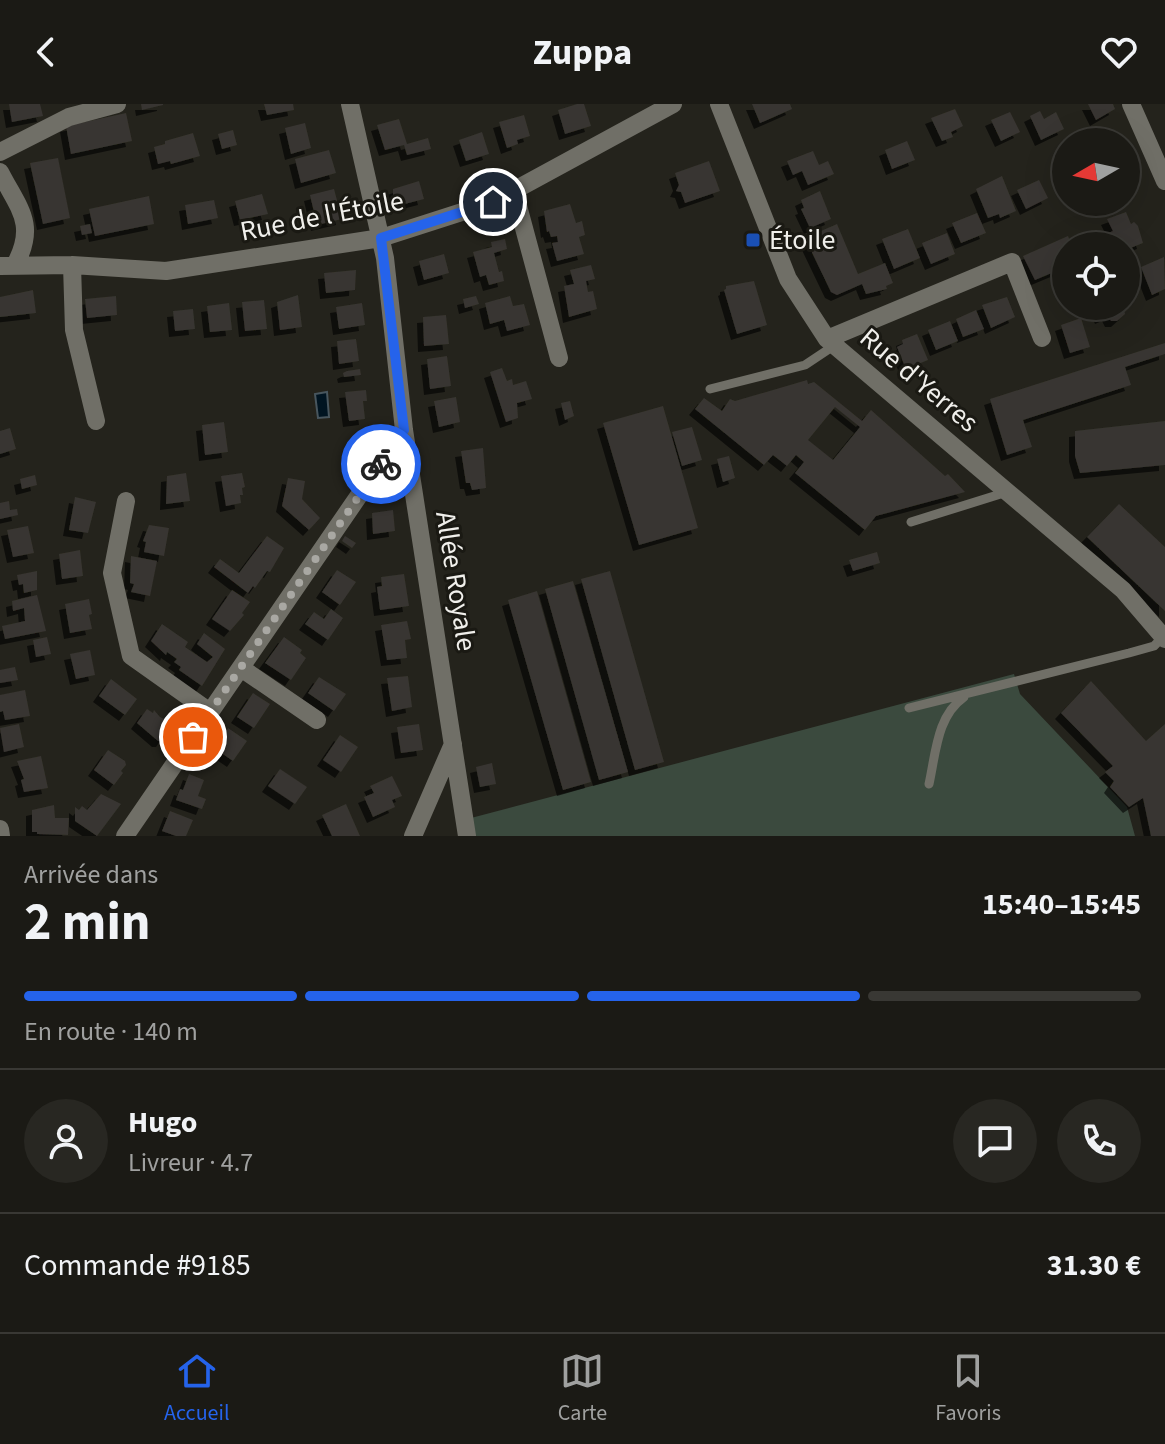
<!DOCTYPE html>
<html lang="fr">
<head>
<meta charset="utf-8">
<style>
	:root { --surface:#1b1a15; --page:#282722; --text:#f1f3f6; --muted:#a0a1a0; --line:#393834; --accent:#2563eb }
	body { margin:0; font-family:"Source Sans 3",sans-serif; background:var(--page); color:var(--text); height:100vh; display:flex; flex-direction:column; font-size:30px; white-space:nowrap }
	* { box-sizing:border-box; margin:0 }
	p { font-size:26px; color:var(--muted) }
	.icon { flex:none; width:44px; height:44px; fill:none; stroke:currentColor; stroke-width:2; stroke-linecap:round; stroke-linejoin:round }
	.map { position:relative; height:732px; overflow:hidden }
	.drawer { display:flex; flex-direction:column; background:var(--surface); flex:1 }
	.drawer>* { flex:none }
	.needle { width:52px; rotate:261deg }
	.buttons { position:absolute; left:1052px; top:24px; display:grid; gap:16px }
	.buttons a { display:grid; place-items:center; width:88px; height:88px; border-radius:50%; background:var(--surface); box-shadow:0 8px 32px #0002,0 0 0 2px var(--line); font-size:40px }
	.pin { position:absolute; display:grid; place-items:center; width:68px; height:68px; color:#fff; margin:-34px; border:4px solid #fff; border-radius:50%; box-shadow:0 2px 8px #0007 }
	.courier { position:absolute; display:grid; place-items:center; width:80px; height:80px; margin:-40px; border:6px solid #2563eb; border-radius:50%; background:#fff; color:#222; box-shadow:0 2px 10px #0007 }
	.overview em { font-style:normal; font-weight:700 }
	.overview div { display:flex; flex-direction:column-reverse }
	.overview { display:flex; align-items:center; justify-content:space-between; height:136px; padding:0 24px }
	h1 { font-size:52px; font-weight:700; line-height:60px }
	.bar { display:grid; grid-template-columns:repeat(4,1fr); gap:12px 8px; align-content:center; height:96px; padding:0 24px }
	.bar i { height:10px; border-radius:6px; background:var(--line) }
	.bar .active { background:var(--accent) }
	.bar p { grid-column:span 4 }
	.line { display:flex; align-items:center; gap:20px; padding:0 24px; border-top:2px solid var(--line) }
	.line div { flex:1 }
	.round { display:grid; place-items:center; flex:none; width:84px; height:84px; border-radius:42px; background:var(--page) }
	header { display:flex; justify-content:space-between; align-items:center; height:104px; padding:0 24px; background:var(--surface); font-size:36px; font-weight:700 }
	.menu { display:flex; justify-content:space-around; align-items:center; height:112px; border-top:2px solid var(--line); background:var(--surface); font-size:22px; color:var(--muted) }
	.menu a { display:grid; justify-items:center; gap:4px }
	.menu .active { color:var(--accent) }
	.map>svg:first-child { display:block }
	.green { fill:#3b4a3e }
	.water { fill:#001421; stroke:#48565e; stroke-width:2 }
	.building { fill:#383630; fill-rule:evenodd; filter:url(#shadow) }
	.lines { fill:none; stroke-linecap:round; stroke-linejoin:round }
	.service { stroke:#706f67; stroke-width:9 }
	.minor { stroke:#706f67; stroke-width:18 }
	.done { stroke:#a9a8a3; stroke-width:8; stroke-dasharray:0 14.4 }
	.route { stroke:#2563eb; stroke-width:10 }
	.transit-dot { fill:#1a4fb4; stroke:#1a1913; stroke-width:3 }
	.labels { text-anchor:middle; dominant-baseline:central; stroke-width:6; stroke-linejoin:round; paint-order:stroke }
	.street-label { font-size:28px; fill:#f0efeb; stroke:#1a1913 }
	.poi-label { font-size:28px; fill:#f0efeb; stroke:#1a1913; text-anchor:start }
</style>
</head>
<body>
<header><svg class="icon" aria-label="back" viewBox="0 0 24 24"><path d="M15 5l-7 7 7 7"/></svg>Zuppa<svg class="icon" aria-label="heart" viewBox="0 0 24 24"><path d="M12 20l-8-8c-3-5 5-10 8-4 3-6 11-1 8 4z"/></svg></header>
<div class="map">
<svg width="1165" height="732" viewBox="0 0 1165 732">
	<defs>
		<filter id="shadow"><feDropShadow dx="-6" dy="6" stdDeviation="0" flood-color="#0009"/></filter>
	</defs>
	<rect width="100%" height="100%" fill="#24231c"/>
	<path class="green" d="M1014,570L1020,590L1127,703L1135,732H474L471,714Z"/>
	<path class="water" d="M327,288L329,313L318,314L315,290Z"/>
	<path class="building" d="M9,0H40L43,12L12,18Z
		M141,0H163V1L142,6Z
		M264,0H293L294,6L267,11Z
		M577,0H584L591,22L565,30L558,6Z
		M752,0H790L792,5L760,19Z
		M1088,0H1113L1115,5L1096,16Z
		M955,5L963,22L951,28L953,33L942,37L931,14Z
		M1040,7L1044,15L1056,8L1064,25L1041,36L1030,12Z
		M1010,8L1020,28L1001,37L991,16Z
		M126,9L132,37L71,50L66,22Z
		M524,11L530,32L517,36L518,40L507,44L499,18Z
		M399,15L407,40L428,34L431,45L407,51L404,41L385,46L377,21Z
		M305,19L311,44L291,50L285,24Z
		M233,26L237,41L222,45L218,30Z
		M482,28L489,50L466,57L459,36Z
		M193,29L200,52L171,60L170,57L158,60L154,43L165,40V37Z
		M907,37L915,56L892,65L885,46Z
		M329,46L336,69L301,79L295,55Z
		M813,47L819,61L828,57L834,70L808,81L802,67L793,71L787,57Z
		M58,54L70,114L43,120L30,59Z
		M709,57L720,87L685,99L681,88L676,87L679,81L675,69Z
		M1002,72L1016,107L1000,114L999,110L988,114L976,85Z
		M1039,76L1048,94L1026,105L1017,86Z
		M419,77L424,95L397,102L396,97L393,98V85Z
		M334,85L342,115L317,121L310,91Z
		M820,87L831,115L810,124L801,105L804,104L801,96Z
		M262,90L268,110L240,116L235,97Z
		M149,92L154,120L95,132L89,105Z
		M214,96L218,114L188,120L185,101Z
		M570,100L576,119L582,117L585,131L579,133L584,150L557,157L552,139L558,138L557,132L551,133L549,127L547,128L544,107Z
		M1126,108L1131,120L1134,118L1138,122L1143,139L1128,145L1130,149L1126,150V142H1111L1106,130L1113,127L1107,115Z
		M977,109L986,129L961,139L952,119Z
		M90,120L92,129L82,131L80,122Z
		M837,120L858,170L885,159L893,179L886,182L887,185L866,190L862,180L837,191L831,188L805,134Z
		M908,125L920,154L894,165L882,135Z
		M947,129L955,150L931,160L922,139Z
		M1068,132L1072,142H1066V163L1035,176L1023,152Z
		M505,135L507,145L494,149L499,168L502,167L504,177L489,181L486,171L480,173L473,148L492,143L491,138Z
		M444,150L449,169L424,176L419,157Z
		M1164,153L1165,185L1152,191L1141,163Z
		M591,161L595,175L586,177L588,188L593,187L597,205L569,213L564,182L574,180L570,166Z
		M356,166L355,186L326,189L324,169Z
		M754,177L767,221L737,230L724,186L726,185V182Z
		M33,186L36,209L0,213V193Z
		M298,191L302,223L280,226L277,198Z
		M116,192L117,211L87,214L85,195Z
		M476,192L479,200L465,204L463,195Z
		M510,192L513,202L524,200L530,221L507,227L504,216L490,220L485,199Z
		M1007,193L1015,213L991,224L982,201Z
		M264,196L267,225L245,227L242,198Z
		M229,199L232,226L210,228L207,202Z
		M362,199L365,221L339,225L336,203Z
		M1096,202H1123L1125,210L1117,217H1111L1108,211L1101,214Z
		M193,205L195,225L175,227L173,207Z
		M976,206L984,225L963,233L956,215Z
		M446,211L449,240L424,242L423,213Z
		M1081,214L1090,243L1070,249L1061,221Z
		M950,217L958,237L936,246L928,226Z
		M917,230L928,256L906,265L897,243L903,240L902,236Z
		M356,235L359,257L339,260L337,237Z
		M1165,239V250L1125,263L1131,281L1023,316L1032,343L1007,351L990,295Z
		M447,252L451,282L430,285L427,255Z
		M502,264L507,277L512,275L513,281L526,277L532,295L517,299L518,314L506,318L490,268Z
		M360,265L361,271L344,273L343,269L347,267Z
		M807,276L808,280L814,278L862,317L871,306L945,372L948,370L965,388L876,412L865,426L795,369L804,358L796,351L787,362L773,351L764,361L695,305L704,294L722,307L730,295L735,297ZM835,303L860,323L833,356L808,336Z
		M366,286L367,297H363L365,315L349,317L345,288Z
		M456,293L460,318L439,323L434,297Z
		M570,297L574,312L565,316L561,299Z
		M663,302L698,424L639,441L603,319Z
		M1165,317V361L1080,369L1075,352V327Z
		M224,318L228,348L205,351L202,321Z
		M692,323L702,356L682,362L672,328Z
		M10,324L16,345L0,350V327Z
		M483,344L486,384L472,386L470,379H466L461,347Z
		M729,352L735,374L723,378L717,355Z
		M186,369L190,397L166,400L167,372Z
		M242,369L245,383L242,384L243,391H240L241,399L226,402L221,372Z
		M35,371L37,381L22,385L20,375Z
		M288,374L305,377L302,395L320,414L309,426L282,402Z
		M75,393L96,398L88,429L69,426Z
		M9,397L10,406L17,405L18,411L0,415V399Z
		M1119,400L1165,443V507L1087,433Z
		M393,406L395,427L373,430L372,409Z
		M149,421L169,424L164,452L144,448L146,438L143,437Z
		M28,422L34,449L13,453L7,426Z
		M267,432L284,444L270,468L267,467L255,484L253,482L248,489L214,463L220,455L239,469Z
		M345,432L356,439L352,444L342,437Z
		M80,446L83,472L62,475L59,450Z
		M877,448L880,459L853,467L849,456Z
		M131,452L157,457L150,492L131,488L134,480L130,479Z
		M337,466L356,478L340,501L322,488Z
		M37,467V486L24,489L23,480L19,481L17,471Z
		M610,467L664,658L635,666L581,475Z
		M404,470L409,502L380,506L377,483L382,482L381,473Z
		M573,477L628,668L599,676L545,485Z
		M232,486L250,498L242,509L244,511L230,527L212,515Z
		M537,487L591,678L563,686L508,496Z
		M37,491L46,527L5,535L2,522L25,517L24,504L13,507L12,497Z
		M89,495L92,510L89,511L92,525L70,529L65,500Z
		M331,505L343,514L328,536L305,520L314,508L324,515Z
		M407,517L411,535L405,536L407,554L387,556L381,521Z
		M162,520L188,538L185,543L207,558L213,553L197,540L204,529L225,545L202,582L179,566L181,563L174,558L177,555L167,548L166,551L151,537Z
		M47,533L51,550L36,553L33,536Z
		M284,533L302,546L300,549L306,554L291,576L265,559Z
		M90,546L95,571L76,575L70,550Z
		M15,563L18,576L0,579V566Z
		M408,572L412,603L392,607L387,574Z
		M319,573L346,590L334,607L308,589Z
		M111,575L137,595L125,611L99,592Z
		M1091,577L1146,637L1165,620V732H1151L1143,694L1129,703L1110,683L1114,677L1105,668L1113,662L1061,609Z
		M25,586L30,612L5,616L3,607L0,608V591Z
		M253,589L270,600L254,624L237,613Z
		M147,605L153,609L154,606L160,613L174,620L162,637H158L137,619Z
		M19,620L24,643L4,648L0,624Z
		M419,620L423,646L401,649L397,623Z
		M228,624L247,637L233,657L217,646Z
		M340,631L358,643L341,668L323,656Z
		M108,646L125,657L126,661L121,667L123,669L114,681L94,666Z
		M41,652L48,684L24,688L21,676L24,675L17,657Z
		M492,659L496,680L480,683L476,663Z
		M280,665L307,683L295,700L268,682Z
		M189,670L204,676L198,692L206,695L202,705L176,696L180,685L183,686Z
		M392,672L402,692L392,696L395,703L373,713L364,693L374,689L370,682Z
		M101,690L121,700L97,732L75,717V703L79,706L82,702L87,706Z
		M346,700L360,732H332L322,711Z
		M54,701L55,714H69L68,731L37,730V728H32V706Z
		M170,707L193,716L186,732H176L162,727Z"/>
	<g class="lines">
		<path class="service" d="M710,285L805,261L835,241
			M911,418L1007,388
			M909,604L1129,549L1154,542L1163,533
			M929,680C936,648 937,612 964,593"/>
		<path class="minor" d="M350,0L385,154L404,326L467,732
			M719,0L788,175L827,235L1123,486L1165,535
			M1131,0L1165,77
			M0,48L69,13L117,0
			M0,68C19,105 37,120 15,161
			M514,87L559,254
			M72,161L74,226L96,317
			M0,162L72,161L166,167L381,134L493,98L673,0
			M827,235L1012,158L1042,234
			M126,397L112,469L131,552L210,608
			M241,564L317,616
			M0,725L1,732
			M125,732L404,326
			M413,732L453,640"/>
	</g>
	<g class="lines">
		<path class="done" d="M193,633L381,360"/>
		<path class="route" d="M381,360L404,326L381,134L493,98"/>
	</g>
	<rect class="transit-dot" x="745" y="128" width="16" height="16" rx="4"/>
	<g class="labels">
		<g class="street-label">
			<text transform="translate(322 112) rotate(-11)">Rue de l'Étoile</text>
			<text transform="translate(919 276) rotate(40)">Rue d'Yerres</text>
			<text transform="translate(456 477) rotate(81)">Allée Royale</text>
		</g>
		<g class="poi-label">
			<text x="769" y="136">Étoile</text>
		</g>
	</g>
</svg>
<div class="buttons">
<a><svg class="needle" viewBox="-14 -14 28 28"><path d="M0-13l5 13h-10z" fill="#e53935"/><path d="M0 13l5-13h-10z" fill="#a0a1a0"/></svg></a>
<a><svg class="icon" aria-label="locate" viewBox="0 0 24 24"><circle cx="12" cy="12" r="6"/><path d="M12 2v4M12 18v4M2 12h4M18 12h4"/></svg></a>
</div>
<div class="pin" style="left:193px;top:633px;background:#ea580c"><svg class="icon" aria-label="bag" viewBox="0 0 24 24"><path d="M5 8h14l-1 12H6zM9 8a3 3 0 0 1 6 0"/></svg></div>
<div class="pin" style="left:493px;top:98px;background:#1f2937"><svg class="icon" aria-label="home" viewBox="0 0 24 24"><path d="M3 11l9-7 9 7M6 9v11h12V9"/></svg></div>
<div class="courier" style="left:381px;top:360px"><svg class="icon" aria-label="bike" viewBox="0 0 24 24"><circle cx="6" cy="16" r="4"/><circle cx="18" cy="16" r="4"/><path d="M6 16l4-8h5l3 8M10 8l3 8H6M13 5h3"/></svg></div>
</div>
<section class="drawer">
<div class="overview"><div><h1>2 min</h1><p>Arrivée dans</p></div><em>15:40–15:45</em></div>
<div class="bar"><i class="active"></i><i class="active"></i><i class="active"></i><i></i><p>En route · 140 m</p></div>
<div class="line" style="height:144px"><a class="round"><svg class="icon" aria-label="person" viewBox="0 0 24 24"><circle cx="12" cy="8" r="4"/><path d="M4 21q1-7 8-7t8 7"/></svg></a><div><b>Hugo</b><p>Livreur · 4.7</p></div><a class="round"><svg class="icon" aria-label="chat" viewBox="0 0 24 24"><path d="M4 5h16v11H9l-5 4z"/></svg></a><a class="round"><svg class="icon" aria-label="phone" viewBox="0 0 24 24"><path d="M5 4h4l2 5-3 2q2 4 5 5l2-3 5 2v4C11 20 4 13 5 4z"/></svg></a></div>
<div class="line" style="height:104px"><div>Commande #9185</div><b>31.30 €</b></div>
</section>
<nav class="menu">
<a class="active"><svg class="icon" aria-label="home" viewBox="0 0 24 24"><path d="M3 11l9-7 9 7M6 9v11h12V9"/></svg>Accueil</a>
<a><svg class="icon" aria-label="map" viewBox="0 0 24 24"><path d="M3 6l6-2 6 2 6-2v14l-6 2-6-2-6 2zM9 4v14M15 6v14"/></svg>Carte</a>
<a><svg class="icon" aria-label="saved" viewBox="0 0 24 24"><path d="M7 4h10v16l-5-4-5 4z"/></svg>Favoris</a>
</nav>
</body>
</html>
